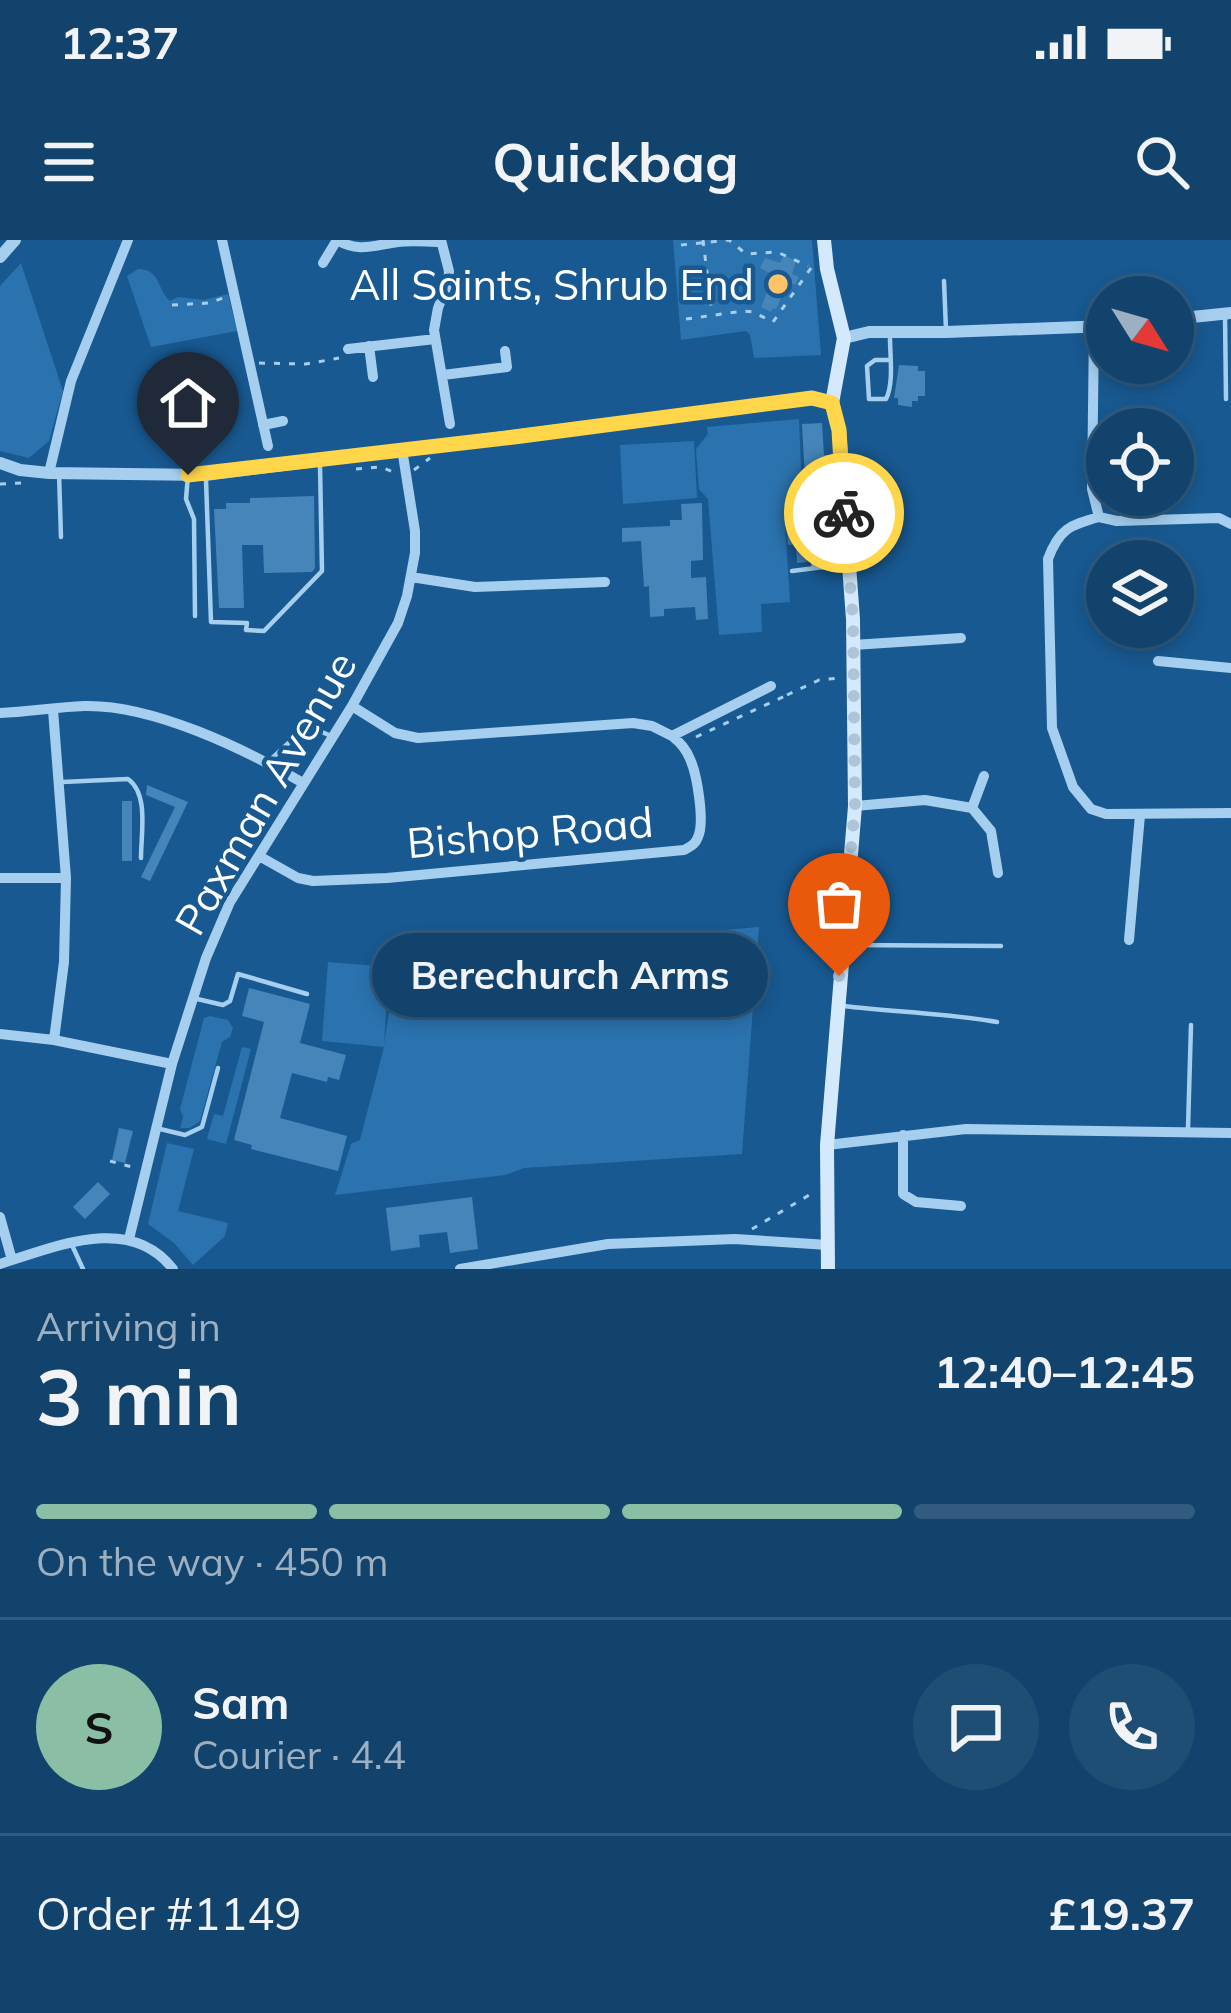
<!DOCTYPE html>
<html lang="en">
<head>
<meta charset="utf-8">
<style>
	:root { --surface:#12436d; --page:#1f4e75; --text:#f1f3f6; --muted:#9cb0c2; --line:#315c80; --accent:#8abfa5 }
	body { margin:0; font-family:Mulish,sans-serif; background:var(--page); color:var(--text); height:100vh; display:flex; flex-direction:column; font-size:45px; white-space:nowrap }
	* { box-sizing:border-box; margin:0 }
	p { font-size:39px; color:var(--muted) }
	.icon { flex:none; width:66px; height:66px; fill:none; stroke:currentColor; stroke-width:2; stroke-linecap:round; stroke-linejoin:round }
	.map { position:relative; height:1029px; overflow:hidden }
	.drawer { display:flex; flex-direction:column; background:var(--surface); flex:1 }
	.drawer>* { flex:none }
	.needle { width:78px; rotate:127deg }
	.controls { position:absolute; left:1086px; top:36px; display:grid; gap:24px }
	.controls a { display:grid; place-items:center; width:108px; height:108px; border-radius:50%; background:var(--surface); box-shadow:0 6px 18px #0003,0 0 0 3px var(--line); font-size:60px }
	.pin { position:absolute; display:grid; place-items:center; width:102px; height:102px; color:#fff; margin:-123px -51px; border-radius:50% 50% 50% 0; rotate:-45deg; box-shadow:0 0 12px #0007 }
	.pin .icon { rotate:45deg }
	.courier { position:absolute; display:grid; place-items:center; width:120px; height:120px; margin:-60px; border:9px solid #ffd54a; border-radius:50%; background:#fff; color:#222; box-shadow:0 3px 15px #0007 }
	.bubble { position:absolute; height:84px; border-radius:42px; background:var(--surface); box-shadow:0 6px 18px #0003,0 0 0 3px var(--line); font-size:39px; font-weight:700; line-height:84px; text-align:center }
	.head em { font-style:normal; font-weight:700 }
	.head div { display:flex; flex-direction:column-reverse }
	.head { display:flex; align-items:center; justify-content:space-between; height:204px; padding:0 36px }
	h1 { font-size:78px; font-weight:700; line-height:90px }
	.bar { display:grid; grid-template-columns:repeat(4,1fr); gap:18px 12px; align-content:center; height:144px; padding:0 36px }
	.bar i { height:15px; border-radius:9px; background:var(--line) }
	.bar .active { background:var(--accent) }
	.bar p { grid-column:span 4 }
	.line { display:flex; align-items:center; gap:30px; padding:0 36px; border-top:3px solid var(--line) }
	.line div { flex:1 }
	.round { display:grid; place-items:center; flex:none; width:126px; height:126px; border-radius:63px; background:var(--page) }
	.status { display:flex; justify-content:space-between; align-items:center; height:84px; padding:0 60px; background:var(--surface); direction:ltr }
	.status svg { height:33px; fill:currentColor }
	header { display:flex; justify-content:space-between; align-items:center; height:156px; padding:0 36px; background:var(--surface); font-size:54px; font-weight:700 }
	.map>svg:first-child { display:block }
	.green { fill:#2b73af }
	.building { fill:#4585ba }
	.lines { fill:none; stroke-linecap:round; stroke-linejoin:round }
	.path { stroke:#a6cfef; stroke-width:3; stroke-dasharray:6 9; stroke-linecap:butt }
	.service { stroke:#a6cfef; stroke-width:4.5 }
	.minor { stroke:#a6cfef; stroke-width:10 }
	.tertiary { stroke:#a6cfef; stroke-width:12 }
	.secondary { stroke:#d4e9fb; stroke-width:14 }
	.done { stroke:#aec5d8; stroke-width:12; stroke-dasharray:0 21.6 }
	.route { stroke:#ffd54a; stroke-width:15 }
	.poi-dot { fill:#ffc365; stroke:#185991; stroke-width:4.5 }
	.labels { text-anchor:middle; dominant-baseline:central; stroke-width:9; stroke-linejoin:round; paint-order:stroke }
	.poi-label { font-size:42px; fill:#fff; stroke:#185991; text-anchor:end }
	.street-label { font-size:42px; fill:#fff; stroke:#185991 }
</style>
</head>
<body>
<div class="status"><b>12:37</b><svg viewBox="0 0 49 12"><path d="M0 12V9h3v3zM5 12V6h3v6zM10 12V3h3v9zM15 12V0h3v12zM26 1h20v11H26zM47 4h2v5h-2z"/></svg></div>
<header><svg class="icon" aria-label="menu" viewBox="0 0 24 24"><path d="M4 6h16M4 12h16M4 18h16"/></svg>Quickbag<svg class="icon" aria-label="search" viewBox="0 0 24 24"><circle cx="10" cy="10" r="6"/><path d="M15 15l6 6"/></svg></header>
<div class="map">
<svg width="1231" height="1029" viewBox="0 0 1231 1029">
	<rect width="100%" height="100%" fill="#185991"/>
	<path class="green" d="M673,0H812L821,115L754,118L750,95L746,91L681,100Z
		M21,23L63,151L49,201L29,218L0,211V46Z
		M138,29C161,29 157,50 170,61L178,57L204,60L228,54L237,91L151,107L127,36Z
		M799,179L803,281L785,284L790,362L761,364L762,392L719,395L708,259L699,249L696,209L708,194L707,187Z
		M694,201L697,258L623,264L620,205Z
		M759,687L742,914L524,928L505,935L335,955L351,904L360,900L384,807L322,801L328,722L389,727L384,805L397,718Z
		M210,776L228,780L233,788L230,797L222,802L200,881L190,888H180L183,877L180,869L204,778Z
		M242,807L251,809L226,904L207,899L214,874L223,876Z
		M167,903L194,909L178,971L228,983L225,996L193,1025L174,1003L148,984Z"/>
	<path class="building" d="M784,15L796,21L792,34L799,37L795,45L788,42L776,69L773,68L771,72L761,67L774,35L760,28L765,18L780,23Z
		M899,125L918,126V131H925V156H918V161H912V167L898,165V158H894Z
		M822,183L824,215H828L830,229H822V238H805L802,184Z
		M314,256L315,328L312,332L264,333L263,305H242L244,368H219L214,269H226V263H250V258Z
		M702,263L703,320L691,321V338L706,337L708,379L696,380L695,367L664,369V376L650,377L649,346L644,347L641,301L622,302V288L670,286V280H682L681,264Z
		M796,283L797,286L823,283L824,295L809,297L804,301L807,322L797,323L796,304L788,305L786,284Z
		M147,545L188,562L150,641L141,637L175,567L146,555Z
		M122,561H132V621H122Z
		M249,748L310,764L300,803L346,815L339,840L328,837L327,842L292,833L280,878L347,896L338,931L251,909L252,905L234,900L264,782L242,776Z
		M119,888L133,891L125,923L112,920Z
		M98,942L110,954L85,979L73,967Z
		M472,957L478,1009L450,1013L447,992L419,995L420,1007L391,1011L386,968Z"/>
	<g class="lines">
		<path class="path" d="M703,0L712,74
			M681,5L729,0L746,14L777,12L808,26
			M172,65L209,63L226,57
			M686,79L744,71L753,72L773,82L811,28
			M259,123L306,124L339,118
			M174,167L177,169
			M356,229L381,227L393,232
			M414,230L430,218
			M0,244L23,243
			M787,455L819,440L840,438
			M696,497L787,455
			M110,921L132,927
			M752,989L816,951"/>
		<path class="service" d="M944,41L946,90
			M1225,74L1226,159
			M890,98C890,116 894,143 886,159H869L867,126L875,120H890
			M59,233L61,297
			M188,235L186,259L194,279L195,376
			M206,240L211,382L247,383L246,390L264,391L322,331L320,225
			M814,328L811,303L829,301L837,279L842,277
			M792,331L847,324
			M268,522L295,497L313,488L331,496
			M62,542L128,539C149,554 141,593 141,618
			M848,705L1001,706
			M193,758L223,765L230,761L238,734L307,754
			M843,766C894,772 946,773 997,782
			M156,888L185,895L202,887L218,828
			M1188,888L1191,785
			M71,1003L83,1029"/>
		<path class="minor" d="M222,0L268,206
			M337,0C359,13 374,5 398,2C412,0 427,2 440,2
			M441,0L449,31L448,43L438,68L434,90L450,184
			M323,23L337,0
			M1094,87L1092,249L1099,277L1117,281L1219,278L1231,284
			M369,106L373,137
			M348,109L435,99
			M443,135L507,127L505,111
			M263,185L283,181
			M49,233L71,141L128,0
			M1099,277C1070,285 1059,289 1048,319L1052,488L1073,547L1091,569L1106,574L1231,573
			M411,337L475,347L605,342
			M853,405L961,398
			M1158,421L1231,428
			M352,466L395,493L418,498L633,483L652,486L672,496L771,446
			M53,470L66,638L64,722L54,800
			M0,473C28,472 56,467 84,466C152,464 245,509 303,543
			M855,566L925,560L972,568L991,591L998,633
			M972,568L984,536
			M259,616L298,638L313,641L387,638L684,610C691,606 695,605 698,597C705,582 697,534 690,519C686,509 680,502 672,496
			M0,638H66
			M1129,700L1140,575
			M0,794L54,800L172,824
			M903,895V954L916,962L961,966
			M827,905L966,889L1231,893
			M0,977L12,1020
			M129,999L172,824L206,718L230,662L352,466L398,383L407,356L415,313V291L402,209
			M0,1024C55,1007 130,973 173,1029
			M460,1029L608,1004L735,999L828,1005"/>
		<path class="tertiary" d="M0,17L15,0
			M1173,79L1231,73
			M844,98L869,92H946L1107,86
			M0,223L20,230L49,233L205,235L813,158L832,163"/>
		<path class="secondary" d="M824,0L827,29L844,98L832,163L839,190L853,379L855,566L827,905L828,1029"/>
	</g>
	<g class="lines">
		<path class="done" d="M839,736L855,566L853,379L844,273"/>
		<path class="route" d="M188,235L514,197L812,158L832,163L839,190L844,273"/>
	</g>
	<circle class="poi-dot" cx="778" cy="44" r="12"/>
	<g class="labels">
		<g class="poi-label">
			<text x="754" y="44">All Saints, Shrub End</text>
		</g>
		<g class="street-label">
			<text transform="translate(265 553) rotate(-60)">Paxman Avenue</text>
			<text transform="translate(530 592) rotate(-5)">Bishop Road</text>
		</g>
	</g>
</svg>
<div class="controls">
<a><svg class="needle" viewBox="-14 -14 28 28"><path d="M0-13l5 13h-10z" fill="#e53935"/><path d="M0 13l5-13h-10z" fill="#9cb0c2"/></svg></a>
<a><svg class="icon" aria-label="locate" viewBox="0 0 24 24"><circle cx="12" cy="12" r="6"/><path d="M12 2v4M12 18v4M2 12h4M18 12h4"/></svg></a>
<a><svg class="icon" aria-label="layers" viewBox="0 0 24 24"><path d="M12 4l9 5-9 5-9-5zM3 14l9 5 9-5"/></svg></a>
</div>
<div class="pin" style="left:839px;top:736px;background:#ea580c"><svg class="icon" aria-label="bag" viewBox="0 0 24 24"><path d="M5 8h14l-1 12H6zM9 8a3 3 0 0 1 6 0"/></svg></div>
<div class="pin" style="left:188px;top:235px;background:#1f2937"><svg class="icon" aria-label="home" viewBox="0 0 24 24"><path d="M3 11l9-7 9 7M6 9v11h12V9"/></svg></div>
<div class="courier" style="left:844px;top:273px"><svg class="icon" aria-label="bike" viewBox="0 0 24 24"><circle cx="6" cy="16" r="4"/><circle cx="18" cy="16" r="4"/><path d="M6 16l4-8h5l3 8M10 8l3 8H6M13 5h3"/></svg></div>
<div class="bubble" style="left:372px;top:693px;width:396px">Berechurch Arms</div>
</div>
<section class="drawer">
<div class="head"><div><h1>3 min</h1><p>Arriving in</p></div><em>12:40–12:45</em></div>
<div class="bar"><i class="active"></i><i class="active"></i><i class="active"></i><i></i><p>On the way · 450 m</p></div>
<div class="line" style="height:216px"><b class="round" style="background:var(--accent);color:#111">S</b><div><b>Sam</b><p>Courier · 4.4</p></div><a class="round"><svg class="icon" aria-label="chat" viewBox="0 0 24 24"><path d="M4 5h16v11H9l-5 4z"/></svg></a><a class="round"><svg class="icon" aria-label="phone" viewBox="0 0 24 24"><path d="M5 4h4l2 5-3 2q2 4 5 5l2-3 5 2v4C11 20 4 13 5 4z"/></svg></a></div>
<div class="line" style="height:156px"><div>Order #1149</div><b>£19.37</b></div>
</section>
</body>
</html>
